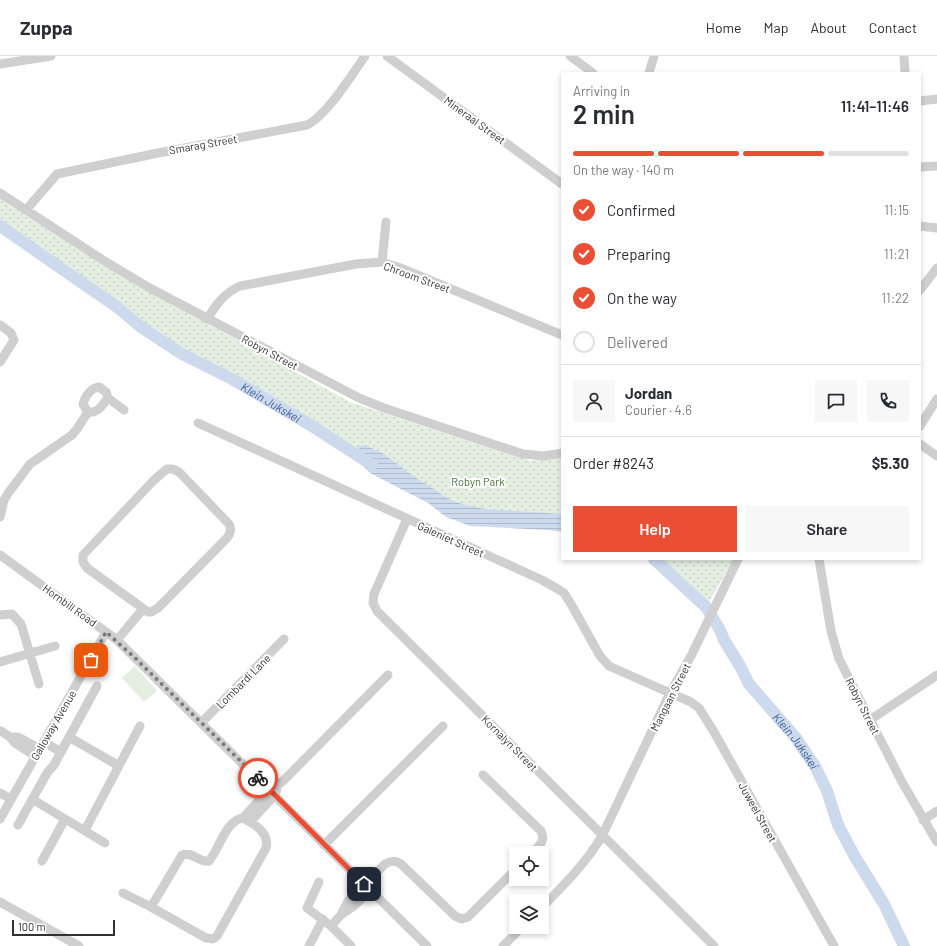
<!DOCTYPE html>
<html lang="en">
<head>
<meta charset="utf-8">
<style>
	:root { --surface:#fff; --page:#f7f7f7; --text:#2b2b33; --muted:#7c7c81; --line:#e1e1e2; --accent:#ea4e33 }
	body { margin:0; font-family:Barlow,sans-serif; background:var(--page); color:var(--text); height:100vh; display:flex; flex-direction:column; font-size:15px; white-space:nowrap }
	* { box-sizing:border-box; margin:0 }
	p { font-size:13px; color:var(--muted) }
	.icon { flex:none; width:22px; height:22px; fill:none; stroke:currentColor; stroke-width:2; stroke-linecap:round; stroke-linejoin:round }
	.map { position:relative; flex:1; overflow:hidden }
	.panel { position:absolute; left:561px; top:16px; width:360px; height:488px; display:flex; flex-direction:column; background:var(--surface); border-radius:0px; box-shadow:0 2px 6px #0003 }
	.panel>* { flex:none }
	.controls { position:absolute; left:509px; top:790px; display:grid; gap:8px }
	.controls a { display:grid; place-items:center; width:40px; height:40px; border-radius:0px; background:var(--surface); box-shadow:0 2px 6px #0003; font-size:20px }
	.scale { position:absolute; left:12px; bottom:10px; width:103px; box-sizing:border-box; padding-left:4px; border:2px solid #323232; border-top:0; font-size:11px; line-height:14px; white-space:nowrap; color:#323232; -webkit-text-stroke:3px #fff; paint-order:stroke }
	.pin { position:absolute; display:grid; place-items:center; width:34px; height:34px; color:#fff; margin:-17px; border-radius:8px; box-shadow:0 2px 6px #0006 }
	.courier { position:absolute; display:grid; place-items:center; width:40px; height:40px; margin:-20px; border:3px solid #ea4e33; border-radius:50%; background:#fff; color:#222; box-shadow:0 1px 5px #0007 }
	.overview em { font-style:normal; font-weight:600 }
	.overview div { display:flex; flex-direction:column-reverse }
	.overview { display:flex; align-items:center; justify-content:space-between; height:68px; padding:0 12px }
	h1 { font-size:26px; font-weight:600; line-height:30px }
	.bar { display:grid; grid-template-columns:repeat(4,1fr); gap:6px 4px; align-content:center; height:48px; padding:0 12px }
	.bar i { height:5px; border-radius:3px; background:var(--line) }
	.bar .on { background:var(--accent) }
	.bar p { grid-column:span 4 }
	.line { display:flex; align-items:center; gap:10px; padding:0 12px; border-top:1px solid var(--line) }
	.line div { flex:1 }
	.round { display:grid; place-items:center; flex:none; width:42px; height:42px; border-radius:0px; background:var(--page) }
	ol { padding:0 12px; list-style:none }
	li { display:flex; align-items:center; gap:12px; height:44px }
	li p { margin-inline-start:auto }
	li .icon { padding:4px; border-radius:50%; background:var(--accent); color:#fff; stroke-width:4 }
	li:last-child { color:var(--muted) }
	li i { width:22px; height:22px; border:2px solid var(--line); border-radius:50% }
	.cta { display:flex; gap:8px; margin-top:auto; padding:8px 12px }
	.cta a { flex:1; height:46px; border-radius:0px; background:var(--accent); color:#fff; font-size:16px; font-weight:600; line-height:46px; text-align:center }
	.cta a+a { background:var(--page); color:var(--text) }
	header { display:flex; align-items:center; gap:24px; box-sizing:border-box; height:56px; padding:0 20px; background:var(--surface); border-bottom:1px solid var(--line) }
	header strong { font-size:19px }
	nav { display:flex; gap:22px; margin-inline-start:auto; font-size:14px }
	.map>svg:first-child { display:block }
	.grass { fill:url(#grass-dots) }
	.garden { fill:#e5efe1 }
	.water { fill:url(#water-rules) }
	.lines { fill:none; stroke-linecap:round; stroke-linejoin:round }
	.river { stroke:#cddaee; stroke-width:12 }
	.minor { stroke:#cfcfcf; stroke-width:9 }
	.done { stroke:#7a7a7a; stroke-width:4; stroke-dasharray:0 7.2 }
	.route { stroke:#ea4e33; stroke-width:5 }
	.labels { text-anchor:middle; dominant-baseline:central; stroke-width:4; stroke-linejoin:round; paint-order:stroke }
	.street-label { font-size:11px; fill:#323232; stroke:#fff }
	.park-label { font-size:11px; fill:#4a703d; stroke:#fff }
	.water-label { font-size:12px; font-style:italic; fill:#3c6098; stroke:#fff }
</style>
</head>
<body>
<header>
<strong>Zuppa</strong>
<nav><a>Home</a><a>Map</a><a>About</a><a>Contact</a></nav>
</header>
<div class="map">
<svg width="937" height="890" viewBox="0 0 937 890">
	<defs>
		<pattern id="grass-dots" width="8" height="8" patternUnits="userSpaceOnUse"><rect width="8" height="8" fill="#e5efe1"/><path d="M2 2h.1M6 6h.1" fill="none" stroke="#c5cdc2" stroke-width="1.8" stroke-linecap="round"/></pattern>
		<pattern id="water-rules" width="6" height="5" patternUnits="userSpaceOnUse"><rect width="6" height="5" fill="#cddaee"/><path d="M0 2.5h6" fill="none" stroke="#b0bccd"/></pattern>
	</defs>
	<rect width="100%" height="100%" fill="#fff"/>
	<path class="grass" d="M0,139L198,262L350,346L531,405L562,399V469L468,460L366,404L232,323L182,298L141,271L117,251L0,170Z
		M654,503H734L706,551Z"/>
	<path class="garden" d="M135,610L157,635L144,646L122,622Z"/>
	<path class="water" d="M365,389L384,398L409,417L451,444L465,449L485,453L562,458V476L548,474L470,470L457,465L446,461L428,447L370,417L359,406V390Z"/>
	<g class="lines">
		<g class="river">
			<path id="s1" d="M0,170L117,251L141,271L182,298L232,323L312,370L372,409"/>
			<path id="s2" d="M654,503L706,551L720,574L724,584L740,610L749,628L796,682L815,710L827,735L838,769L855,801L884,848L904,890"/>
		</g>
		<path class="minor" d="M387,0L562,128
			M570,0L593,17
			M904,0L905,17
			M0,8L51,0
			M649,17L654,0
			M920,45L937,43
			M920,111L937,110
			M0,137L103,204L148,231L359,342L384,352L523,398L544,400L562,397
			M26,154L57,118L158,97L307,69C326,60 352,19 365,0
			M920,170L937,172
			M382,206L386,166
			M920,234L937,212
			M207,263C216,249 224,237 240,230L356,208L382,206L398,211L562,279
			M0,269L11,277L14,284L0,306
			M88,356L83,348C85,340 91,332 99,331L106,336L108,342
			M198,367L542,524L556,532L564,537L571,548L600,600L609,610L670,637L691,646L699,652L714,676L834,890
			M920,370L937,343
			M920,388L937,400
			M167,413H173L179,416L229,468C232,473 230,478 227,482L158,552L151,556H148L87,512L83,506V499L154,424Z
			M0,461L4,444L9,436L30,408L72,379L77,373L88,356C98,358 102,349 108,342L124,354
			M407,463L374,538L373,547L377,555L714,890
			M0,499L117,584L427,890
			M819,503L831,575L839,603L902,726L937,786
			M0,559L12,558L21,568L39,628
			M117,584L143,553
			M0,606L55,590
			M870,664L937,619
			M202,666L284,583
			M1,675L10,681L15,687L35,700
			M10,681H18L40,693
			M69,681L119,710
			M44,686L61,696
			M483,719L541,775C546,785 539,790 532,797
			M0,737L11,743
			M32,743L105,787
			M243,762L269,733L277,730L285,723L388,619
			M0,763L106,576
			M923,764L937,755
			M250,766L275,739L277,733
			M18,769L47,717L54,709L61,696L97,630
			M85,774L140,670
			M324,789L443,670
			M42,805L65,763
			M319,826L307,852L331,870L351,890
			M123,837L151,851L206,882L213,883L217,880L266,792C270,778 255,768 243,762C225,765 220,792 209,805C199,807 193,795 182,799L151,851
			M0,846L79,890
			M542,851C564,829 586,807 602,780L670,637L691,600L738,503
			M342,858L354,850L370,834
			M331,870L341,859L348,845L385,808C391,805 395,804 401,808L455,860L462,863L468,861L516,813
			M309,890L323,863
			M503,890L522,871"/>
	</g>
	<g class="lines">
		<path class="done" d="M91,604L106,576L133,600L258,722"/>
		<path class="route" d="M258,722L364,828"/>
	</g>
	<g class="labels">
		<g class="street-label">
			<text transform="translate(475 64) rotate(36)">Mineraal Street</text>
			<text transform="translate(203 88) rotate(-10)">Smarag Street</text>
			<text transform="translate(417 221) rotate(20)">Chroom Street</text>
			<text transform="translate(270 296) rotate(28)">Robyn Street</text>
			<text transform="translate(451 483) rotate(24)">Galeniet Street</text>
			<text transform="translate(70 549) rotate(36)">Hornbill Road</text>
			<text transform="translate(243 625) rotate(-45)">Lombardi Lane</text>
			<text transform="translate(670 641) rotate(-63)">Mangaan Street</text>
			<text transform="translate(863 650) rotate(63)">Robyn Street</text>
			<text transform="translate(53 669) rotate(-60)">Galloway Avenue</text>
			<text transform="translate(510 687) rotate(45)">Kornalyn Street</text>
			<text transform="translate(758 756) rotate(61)">Juweel Street</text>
		</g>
		<g class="park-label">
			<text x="478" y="425">Robyn Park</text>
		</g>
		<g class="water-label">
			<text stroke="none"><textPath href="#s1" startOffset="324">Klein Jukskei</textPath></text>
			<text stroke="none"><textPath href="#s2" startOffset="233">Klein Jukskei</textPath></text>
		</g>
	</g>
</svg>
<div class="controls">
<a><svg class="icon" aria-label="locate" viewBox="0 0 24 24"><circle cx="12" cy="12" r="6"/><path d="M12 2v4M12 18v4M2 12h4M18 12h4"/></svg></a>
<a><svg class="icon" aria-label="layers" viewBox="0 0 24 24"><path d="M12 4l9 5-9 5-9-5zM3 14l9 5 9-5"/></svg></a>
</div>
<div class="scale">100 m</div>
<div class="pin" style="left:91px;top:604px;background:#ea580c"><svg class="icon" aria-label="bag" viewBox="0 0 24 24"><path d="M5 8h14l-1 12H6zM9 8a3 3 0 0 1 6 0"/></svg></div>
<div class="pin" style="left:364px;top:828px;background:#1f2937"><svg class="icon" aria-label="home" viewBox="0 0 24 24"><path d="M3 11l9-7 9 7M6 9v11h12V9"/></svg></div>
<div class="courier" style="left:258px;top:722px"><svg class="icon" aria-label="bike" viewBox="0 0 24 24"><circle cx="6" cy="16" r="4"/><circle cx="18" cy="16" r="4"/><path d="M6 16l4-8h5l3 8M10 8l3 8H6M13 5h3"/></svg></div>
<section class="panel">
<div class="overview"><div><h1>2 min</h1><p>Arriving in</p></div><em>11:41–11:46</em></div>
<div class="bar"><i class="on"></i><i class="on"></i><i class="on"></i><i></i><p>On the way · 140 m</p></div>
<ol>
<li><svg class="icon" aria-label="check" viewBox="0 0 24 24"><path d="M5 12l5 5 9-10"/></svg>Confirmed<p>11:15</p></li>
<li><svg class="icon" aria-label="check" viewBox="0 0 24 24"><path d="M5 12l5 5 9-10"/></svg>Preparing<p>11:21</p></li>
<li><svg class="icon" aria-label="check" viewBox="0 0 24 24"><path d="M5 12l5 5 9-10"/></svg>On the way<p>11:22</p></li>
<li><i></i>Delivered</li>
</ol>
<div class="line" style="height:72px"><a class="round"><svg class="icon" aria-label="person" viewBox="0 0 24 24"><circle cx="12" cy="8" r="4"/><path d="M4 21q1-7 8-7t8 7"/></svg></a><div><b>Jordan</b><p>Courier · 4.6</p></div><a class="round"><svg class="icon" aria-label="chat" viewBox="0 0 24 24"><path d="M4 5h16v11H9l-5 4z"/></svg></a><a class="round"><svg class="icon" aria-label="phone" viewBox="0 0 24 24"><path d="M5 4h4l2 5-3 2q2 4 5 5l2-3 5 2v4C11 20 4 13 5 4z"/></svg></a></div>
<div class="line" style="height:52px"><div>Order #8243</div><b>$5.30</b></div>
<div class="cta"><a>Help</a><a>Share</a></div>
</section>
</div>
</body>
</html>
